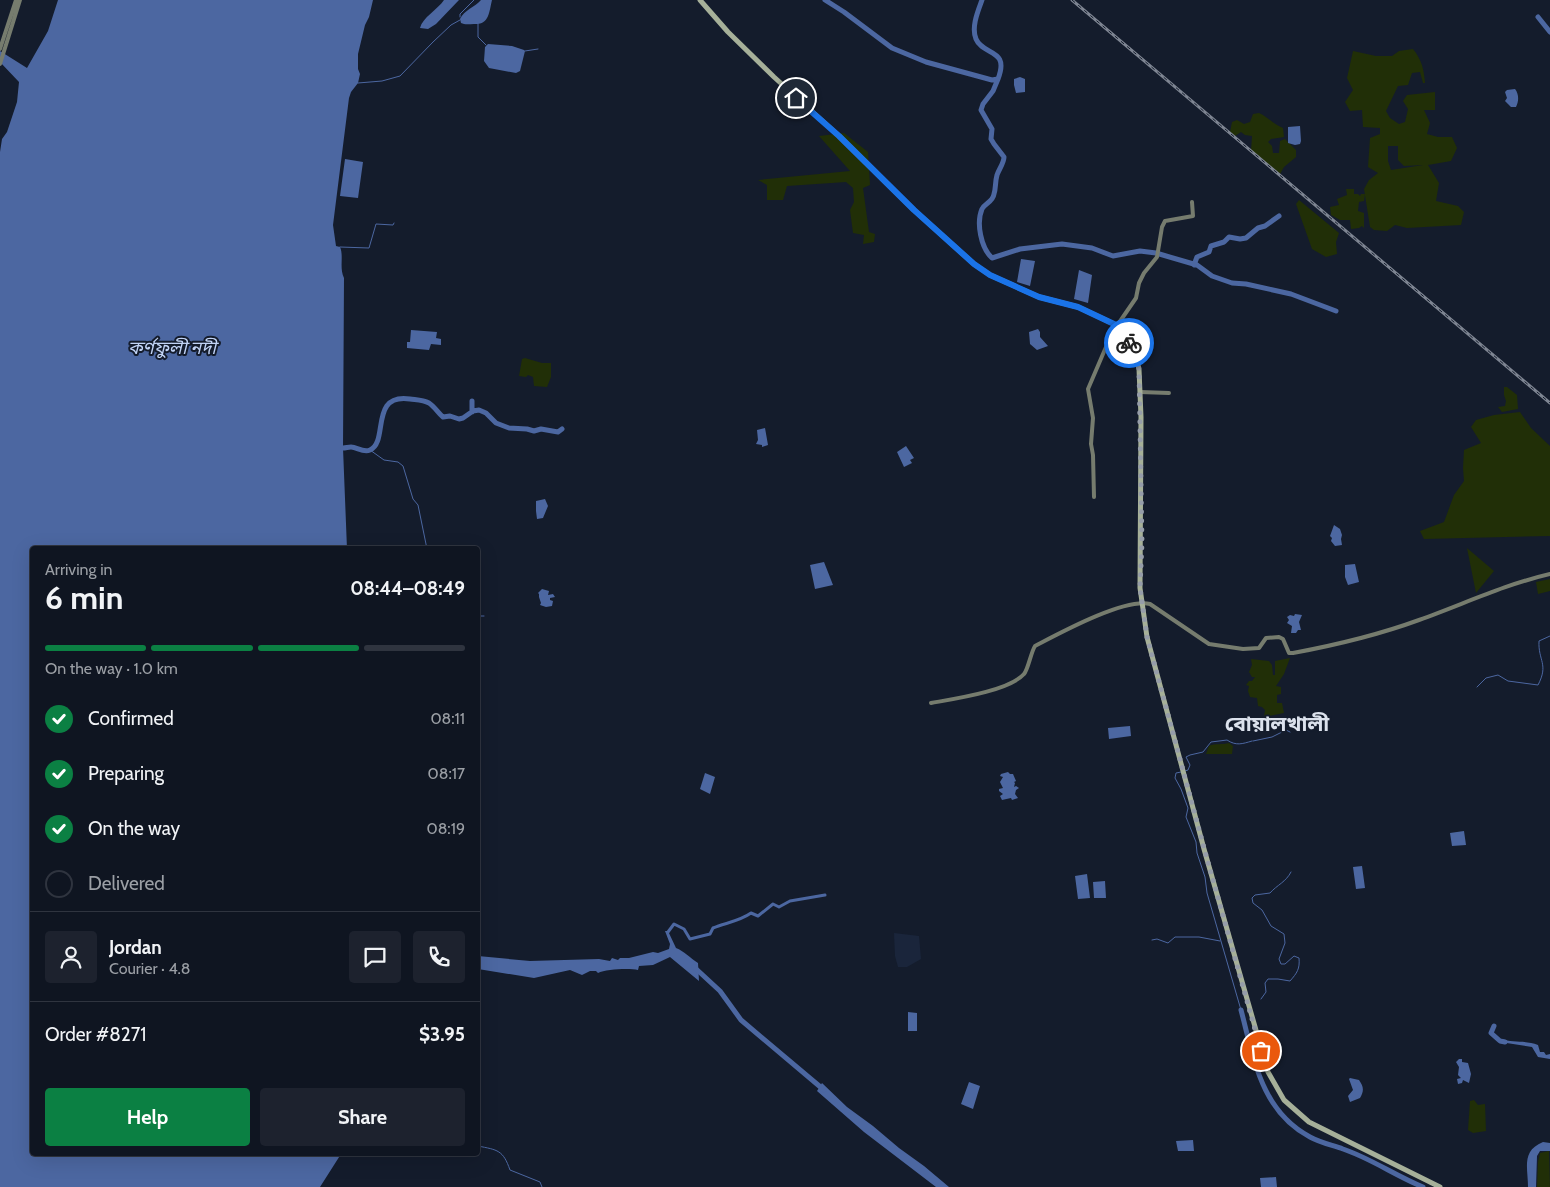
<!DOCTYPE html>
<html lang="en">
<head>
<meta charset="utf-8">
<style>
	:root { --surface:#0f1521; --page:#1d222e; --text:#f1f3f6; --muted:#9b9fa5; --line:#2f343f; --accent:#0b8043 }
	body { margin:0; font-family:Cabin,"Noto Sans Bengali",sans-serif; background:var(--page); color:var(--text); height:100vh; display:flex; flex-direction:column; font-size:19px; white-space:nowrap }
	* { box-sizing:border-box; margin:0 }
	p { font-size:16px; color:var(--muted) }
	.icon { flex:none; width:28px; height:28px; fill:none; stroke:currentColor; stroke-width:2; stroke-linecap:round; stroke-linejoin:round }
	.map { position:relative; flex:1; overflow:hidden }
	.drawer { position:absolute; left:30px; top:546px; width:450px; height:610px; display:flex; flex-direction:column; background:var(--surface); border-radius:5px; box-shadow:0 5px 20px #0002,0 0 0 1px var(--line) }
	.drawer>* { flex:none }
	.pin { position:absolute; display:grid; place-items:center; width:42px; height:42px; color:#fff; margin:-21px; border:2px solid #fff; border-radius:50%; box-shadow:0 1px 5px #0007 }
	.courier { position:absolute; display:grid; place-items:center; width:50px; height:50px; margin:-25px; border:4px solid #1a73e8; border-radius:50%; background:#fff; color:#222; box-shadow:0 1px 6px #0007 }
	.overview em { font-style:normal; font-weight:700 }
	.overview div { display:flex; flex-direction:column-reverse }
	.overview { display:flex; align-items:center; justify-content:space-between; height:85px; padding:0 15px }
	h1 { font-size:32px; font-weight:700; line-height:38px }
	.bar { display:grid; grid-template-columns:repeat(4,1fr); gap:8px 5px; align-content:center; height:60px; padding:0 15px }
	.bar i { height:6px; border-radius:4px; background:var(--line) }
	.bar .selected { background:var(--accent) }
	.bar p { grid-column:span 4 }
	.line { display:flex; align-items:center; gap:12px; padding:0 15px; border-top:1px solid var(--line) }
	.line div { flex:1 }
	.round { display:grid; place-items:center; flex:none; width:52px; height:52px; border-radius:5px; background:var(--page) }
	ol { padding:0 15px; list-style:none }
	li { display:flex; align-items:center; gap:15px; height:55px }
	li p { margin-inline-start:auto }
	li .icon { padding:5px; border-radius:50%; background:var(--accent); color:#fff; stroke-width:4 }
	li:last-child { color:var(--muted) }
	li i { width:28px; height:28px; border:2px solid var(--line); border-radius:50% }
	.action { display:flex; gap:10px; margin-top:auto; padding:10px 15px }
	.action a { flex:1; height:58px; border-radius:5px; background:var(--accent); color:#fff; font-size:20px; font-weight:700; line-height:58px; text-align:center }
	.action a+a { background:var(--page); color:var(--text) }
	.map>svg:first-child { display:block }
	.built { fill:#1a253b }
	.green { fill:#212f07; fill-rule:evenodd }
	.water { fill:#4c67a1 }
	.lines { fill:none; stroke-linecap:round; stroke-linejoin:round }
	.stream { stroke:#4c67a1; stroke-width:1 }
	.canal { stroke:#4c67a1; stroke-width:3 }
	.river { stroke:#4c67a1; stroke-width:5 }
	.secondary { stroke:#767c6e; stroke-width:4 }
	.highway { stroke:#a6b099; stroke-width:5 }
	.rail-casing { stroke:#7e8592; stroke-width:3 }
	.rail { stroke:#141c2c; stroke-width:1; stroke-dasharray:4; stroke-linecap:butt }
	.done { stroke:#969da9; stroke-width:5; stroke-dasharray:0 9 }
	.route { stroke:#1a73e8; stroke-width:6 }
	.labels { text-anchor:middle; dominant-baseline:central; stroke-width:4; stroke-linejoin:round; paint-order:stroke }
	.water-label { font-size:18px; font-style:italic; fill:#c2d4f6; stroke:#141c2c }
	.district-label { font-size:21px; font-weight:bold; fill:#dce2ed; stroke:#141c2c }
</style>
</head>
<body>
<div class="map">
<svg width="1550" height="1187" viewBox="0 0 1550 1187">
	<rect width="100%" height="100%" fill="#141c2c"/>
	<path class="built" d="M894,933L919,936L921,959L907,967H898L895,956Z"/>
	<path class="green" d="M1413,49C1422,60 1424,70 1425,83H1423L1420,72L1412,73L1408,85L1398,86L1386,111L1390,118L1399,124L1405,122L1408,109L1403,101L1407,95L1435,92V110H1424L1430,123L1427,134L1438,137H1452L1457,148L1451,161L1428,165L1439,183L1436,201L1458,206L1464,212L1461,225L1407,228L1395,225L1387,231L1374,230L1370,227L1364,189L1369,180L1378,173L1368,167L1370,138L1380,134V128L1363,127L1362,110L1350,111L1345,102L1353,90L1347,78L1353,51L1376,56H1392L1399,51ZM1388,146H1398V160L1404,166L1423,165L1391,170L1388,161Z
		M1259,113C1268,117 1273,124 1283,128L1284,137L1271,139L1268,142L1272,146L1273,153H1279L1280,141L1285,139L1296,150V157L1284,167L1280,174L1251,151L1252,136L1245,135L1241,132L1235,136L1230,132L1232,122L1237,120L1244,124L1250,122L1253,114Z
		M844,133L868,152L870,185L863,188L869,232L875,234L874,242L863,244L864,235L853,233L850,210L854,202L853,188L846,182L787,186L783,200H767V185L758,180L850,171L819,136Z
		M1346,189H1354V194H1358L1360,196L1361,194H1365L1364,201L1359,202L1358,211L1364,213V228L1362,226L1359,228L1351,229L1350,220H1340L1331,215L1330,207L1339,205L1337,199L1347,195Z
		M1299,200L1339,233L1336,242L1337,254L1326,257L1312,249L1296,204Z
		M525,358L542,363H551V377L547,387L534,386L533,377L528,375L526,377L519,376L522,359Z
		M1504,387H1507L1517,395L1518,409L1502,412L1498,407L1505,406L1506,401L1504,395Z
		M1520,412L1531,428L1550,446V536L1424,539L1420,531L1444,522L1454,495L1464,481L1463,468L1464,450L1481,443L1471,427L1476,420L1494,415Z
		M1467,548L1494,571L1476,593Z
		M1550,579V591L1538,594L1536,582Z
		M1290,658L1284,674L1276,686L1281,687V694L1277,695V703H1282L1284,713L1264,717L1265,710L1262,707L1258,706L1257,698L1250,697L1248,691L1249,686L1246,685L1249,681H1252L1255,677H1252L1249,672L1252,665L1251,659L1269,661L1272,665L1273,675H1275V661Z
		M1229,743L1233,746L1232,754H1206L1209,746C1215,743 1222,745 1229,743Z
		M1474,1100L1478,1105L1485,1104L1486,1131L1473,1133L1468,1130L1470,1101Z
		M1549,1151L1550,1187H1537L1538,1162L1540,1153Z"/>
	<path class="water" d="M58,0H373L369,17L365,25L358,54V69L360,74L358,83L351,92L349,98L333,225L336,246L340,247C344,256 339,268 344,278L343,448L347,549H32V1154H341L320,1187H0V152L2,139L7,132L17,102L19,82L0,62V51L27,68L48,31Z
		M444,0H459L436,24L428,29L420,28C422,18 438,9 444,0Z
		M481,0H492C489,13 489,25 474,24C469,24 465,25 461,23L460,19C464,10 475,7 481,0Z
		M488,44L512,46L524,50L525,51L520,71L516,73L489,68L484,61L485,47Z
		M1020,77L1025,79V92L1016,93L1014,85V79Z
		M1515,89C1519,94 1519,101 1516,107H1511L1505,101L1507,98L1505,92L1507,90Z
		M1300,126L1301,141L1300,144L1295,145L1288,143V127Z
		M345,159L363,162L358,198L340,196Z
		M1021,259L1035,261L1030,286L1017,282Z
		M1079,270L1092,275L1088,303L1074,299Z
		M1038,329L1040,332V337L1048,346L1037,350L1030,344L1029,332Z
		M411,330L437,332L436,338L441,339V345L431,344L429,350L407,348V342H410Z
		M765,428L768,445L762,447V445L756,444L758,440L757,430Z
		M906,446L914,458L910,460L912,463L904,467L897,452Z
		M545,499L548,506L543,518L537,519L536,511V501Z
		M1334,525L1340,529L1342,535L1341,539L1342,545L1335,546L1331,541L1332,538L1330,536Z
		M824,562L833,585L815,589L810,565Z
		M1355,564L1359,582L1348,585L1345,577V565Z
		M542,589L549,591L548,595L553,594L555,597L550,598V600L553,601L552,606L546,607L540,605L541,603L539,597V594L538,593Z
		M1295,614L1302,615L1299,622L1301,630H1298L1296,633H1291L1292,626L1287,623L1289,620L1287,617L1290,615L1294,616Z
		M1130,726L1131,736L1109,739L1108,728Z
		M1008,772L1010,774H1013L1016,781L1014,782L1015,783L1014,787L1016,786L1019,788L1016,790L1015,794L1018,798L1012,800L1011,798L1002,800L1000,796L1003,794L999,791V789L1003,788L1000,782L1003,777L1000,776L1001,774Z
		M705,773L715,777L710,794L700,789Z
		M1464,831L1466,845L1452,846L1450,833Z
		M1362,866L1365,888L1356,889L1353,867Z
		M1087,874L1090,898L1078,899L1075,876Z
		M1105,881L1106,898H1094L1093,882Z
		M665,931H668L676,948C684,951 690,958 698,963L699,981L670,957L653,965L639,966L638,970C630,968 606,969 598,973L596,971H590L582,975L570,970L534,978L478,969V956L530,961L599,959L610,961L612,958L618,960L620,958H629L653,952L658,953L669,949L670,944Z
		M908,1012L917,1013V1031H908Z
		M1501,1039C1513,1043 1526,1040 1538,1045L1540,1052H1544L1546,1055L1550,1054V1059L1538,1057L1532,1047L1500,1042Z
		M1459,1059H1462V1062L1468,1063L1471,1074L1469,1083L1463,1080L1462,1083L1458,1084L1457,1079L1461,1078L1458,1075L1459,1067L1456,1062Z
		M1350,1078L1359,1080C1364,1087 1364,1091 1360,1098L1350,1102L1348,1096L1353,1090L1349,1079Z
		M969,1082L980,1086L973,1109L961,1104Z
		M822,1083L847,1107L873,1126L899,1148L924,1166L949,1187H936L864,1132L817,1091Z
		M1193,1140L1194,1151H1178L1176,1141Z
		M1543,1142L1550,1143V1151H1540L1537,1156L1536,1187H1528C1528,1168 1521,1151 1543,1142Z
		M1276,1177L1277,1187H1261L1260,1178Z"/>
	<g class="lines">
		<path class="stream" d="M460,17V14L474,0
			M478,24V37L486,45
			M525,51L538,49
			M358,83L382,81L400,76L433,42L451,25L460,20
			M340,247L369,248L376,224L393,225L394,223
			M370,450L384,460L398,462L403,466L413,499L418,505L427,549
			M478,616H484
			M1477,687L1486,678L1498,675L1508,681L1538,685C1549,664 1538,661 1539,641L1550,636
			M1253,741L1272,737L1286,730L1290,732
			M1185,771L1188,770L1190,765L1186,757L1190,755L1203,752L1211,742L1227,740C1236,746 1242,744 1252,741
			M1181,772L1176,773L1175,778L1181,789L1188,808L1186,817L1196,842L1197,853L1205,877L1207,893L1241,1010
			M1152,940L1157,939L1168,943L1175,937H1199L1220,941
			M1261,999L1266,992L1265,983L1268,979H1278L1290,981C1297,973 1300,969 1299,958L1294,956L1285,964H1281L1279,959L1285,943L1284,934L1271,926L1262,910L1253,903L1252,898L1255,895L1270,893C1277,885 1286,882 1291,872
			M478,1146C498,1150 503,1150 510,1170L540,1182L542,1187"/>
		<path class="canal" d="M668,932L674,924L684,929L690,939L710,934L713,928C725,923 740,921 751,913L758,916L773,904L779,907L790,901L825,895"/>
		<path class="river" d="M825,0L844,12L892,48L926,62L992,80L998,79C1010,48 983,56 976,39C971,27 978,11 982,0
			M1538,17L1550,32
			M998,79L993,91L983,104L981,110L992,129L991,139L994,144L1004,157C1004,163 999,169 997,175C995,182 996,188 994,194C993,202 985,203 982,209C976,223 981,248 992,258L1020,249L1062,244L1092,248L1113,256L1140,251L1156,253L1197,265L1212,276L1232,283L1246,284L1291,294L1336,311
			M1194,265L1197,257L1209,252L1211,246L1224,242L1229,237L1240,239L1246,238L1258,228L1265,226L1279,216
			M472,401V412
			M343,448C346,448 348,447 351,447C357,447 363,453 370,450C389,442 369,393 410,399C417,400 423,400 429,403C435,407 438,413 443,417L450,416L459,419L463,418L473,411L479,410L486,413L496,423L509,428L527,429L534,431L541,429L558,432L562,429
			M694,967L720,991L741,1020L824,1090
			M1241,1010C1254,1059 1261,1111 1310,1137C1321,1143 1332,1145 1343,1149C1370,1158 1396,1176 1423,1187
			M1494,1026L1491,1033L1500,1041L1505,1042"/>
		<path class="secondary" d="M0,49L16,0
			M0,64L20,0
			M1140,392L1169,393
			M1094,497L1093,455L1091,444L1093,418L1088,389L1112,333L1136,298L1139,283L1144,273L1157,257L1162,227L1165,221L1193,216L1192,202
			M931,703C953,699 1009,691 1024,674C1028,670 1031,652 1035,646C1060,633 1124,598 1150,604L1209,644L1243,649L1259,648L1266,638L1279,637L1283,639L1289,653H1293C1336,645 1378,635 1419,620C1464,604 1503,585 1550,574"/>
		<path class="highway" d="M700,0L728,32L774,77L839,136L914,210L974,264L990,275L1039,297L1078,307L1114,324L1126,337L1135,353L1139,369L1141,417L1140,588L1147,637L1204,849L1268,1072L1284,1100L1309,1122L1440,1187"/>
		<defs>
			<path id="rail" d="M1072,0L1550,403"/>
		</defs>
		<use href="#rail" class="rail-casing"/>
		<use href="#rail" class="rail"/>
	</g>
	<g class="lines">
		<path class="done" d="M1129,343L1135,353L1139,369L1142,543L1140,588L1147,637L1204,848L1261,1051"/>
		<path class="route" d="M796,98L839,136L914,210L974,264L990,275L1039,297L1078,307L1114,324L1129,343"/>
	</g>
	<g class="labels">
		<g class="water-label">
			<text x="172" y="348">কর্ণফুলী নদী</text>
		</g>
		<g class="district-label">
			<text x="1277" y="723">বোয়ালখালী</text>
		</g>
	</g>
</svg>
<div class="pin" style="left:1261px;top:1051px;background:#ea580c"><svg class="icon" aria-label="bag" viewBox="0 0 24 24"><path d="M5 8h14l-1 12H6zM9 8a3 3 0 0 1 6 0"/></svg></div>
<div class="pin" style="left:796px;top:98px;background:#1f2937"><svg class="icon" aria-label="home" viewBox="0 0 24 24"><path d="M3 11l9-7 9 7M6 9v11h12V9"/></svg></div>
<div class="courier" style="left:1129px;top:343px"><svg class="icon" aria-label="bike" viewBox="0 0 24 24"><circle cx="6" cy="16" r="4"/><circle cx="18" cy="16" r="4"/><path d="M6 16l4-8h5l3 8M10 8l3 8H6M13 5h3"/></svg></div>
<section class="drawer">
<div class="overview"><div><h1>6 min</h1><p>Arriving in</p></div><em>08:44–08:49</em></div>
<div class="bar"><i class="selected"></i><i class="selected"></i><i class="selected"></i><i></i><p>On the way · 1.0 km</p></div>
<ol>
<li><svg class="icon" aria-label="check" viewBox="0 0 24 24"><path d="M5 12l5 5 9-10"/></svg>Confirmed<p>08:11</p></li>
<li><svg class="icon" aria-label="check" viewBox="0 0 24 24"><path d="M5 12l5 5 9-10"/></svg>Preparing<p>08:17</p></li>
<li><svg class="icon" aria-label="check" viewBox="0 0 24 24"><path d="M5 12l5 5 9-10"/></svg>On the way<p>08:19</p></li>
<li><i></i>Delivered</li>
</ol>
<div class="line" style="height:90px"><a class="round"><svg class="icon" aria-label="person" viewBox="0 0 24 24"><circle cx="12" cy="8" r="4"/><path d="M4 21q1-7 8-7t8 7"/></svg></a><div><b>Jordan</b><p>Courier · 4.8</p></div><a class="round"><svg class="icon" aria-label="chat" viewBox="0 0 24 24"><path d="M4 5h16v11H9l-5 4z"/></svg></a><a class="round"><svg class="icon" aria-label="phone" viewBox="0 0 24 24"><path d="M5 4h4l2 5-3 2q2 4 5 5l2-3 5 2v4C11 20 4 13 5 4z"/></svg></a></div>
<div class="line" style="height:65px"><div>Order #8271</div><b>$3.95</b></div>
<div class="action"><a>Help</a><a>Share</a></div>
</section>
</div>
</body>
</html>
